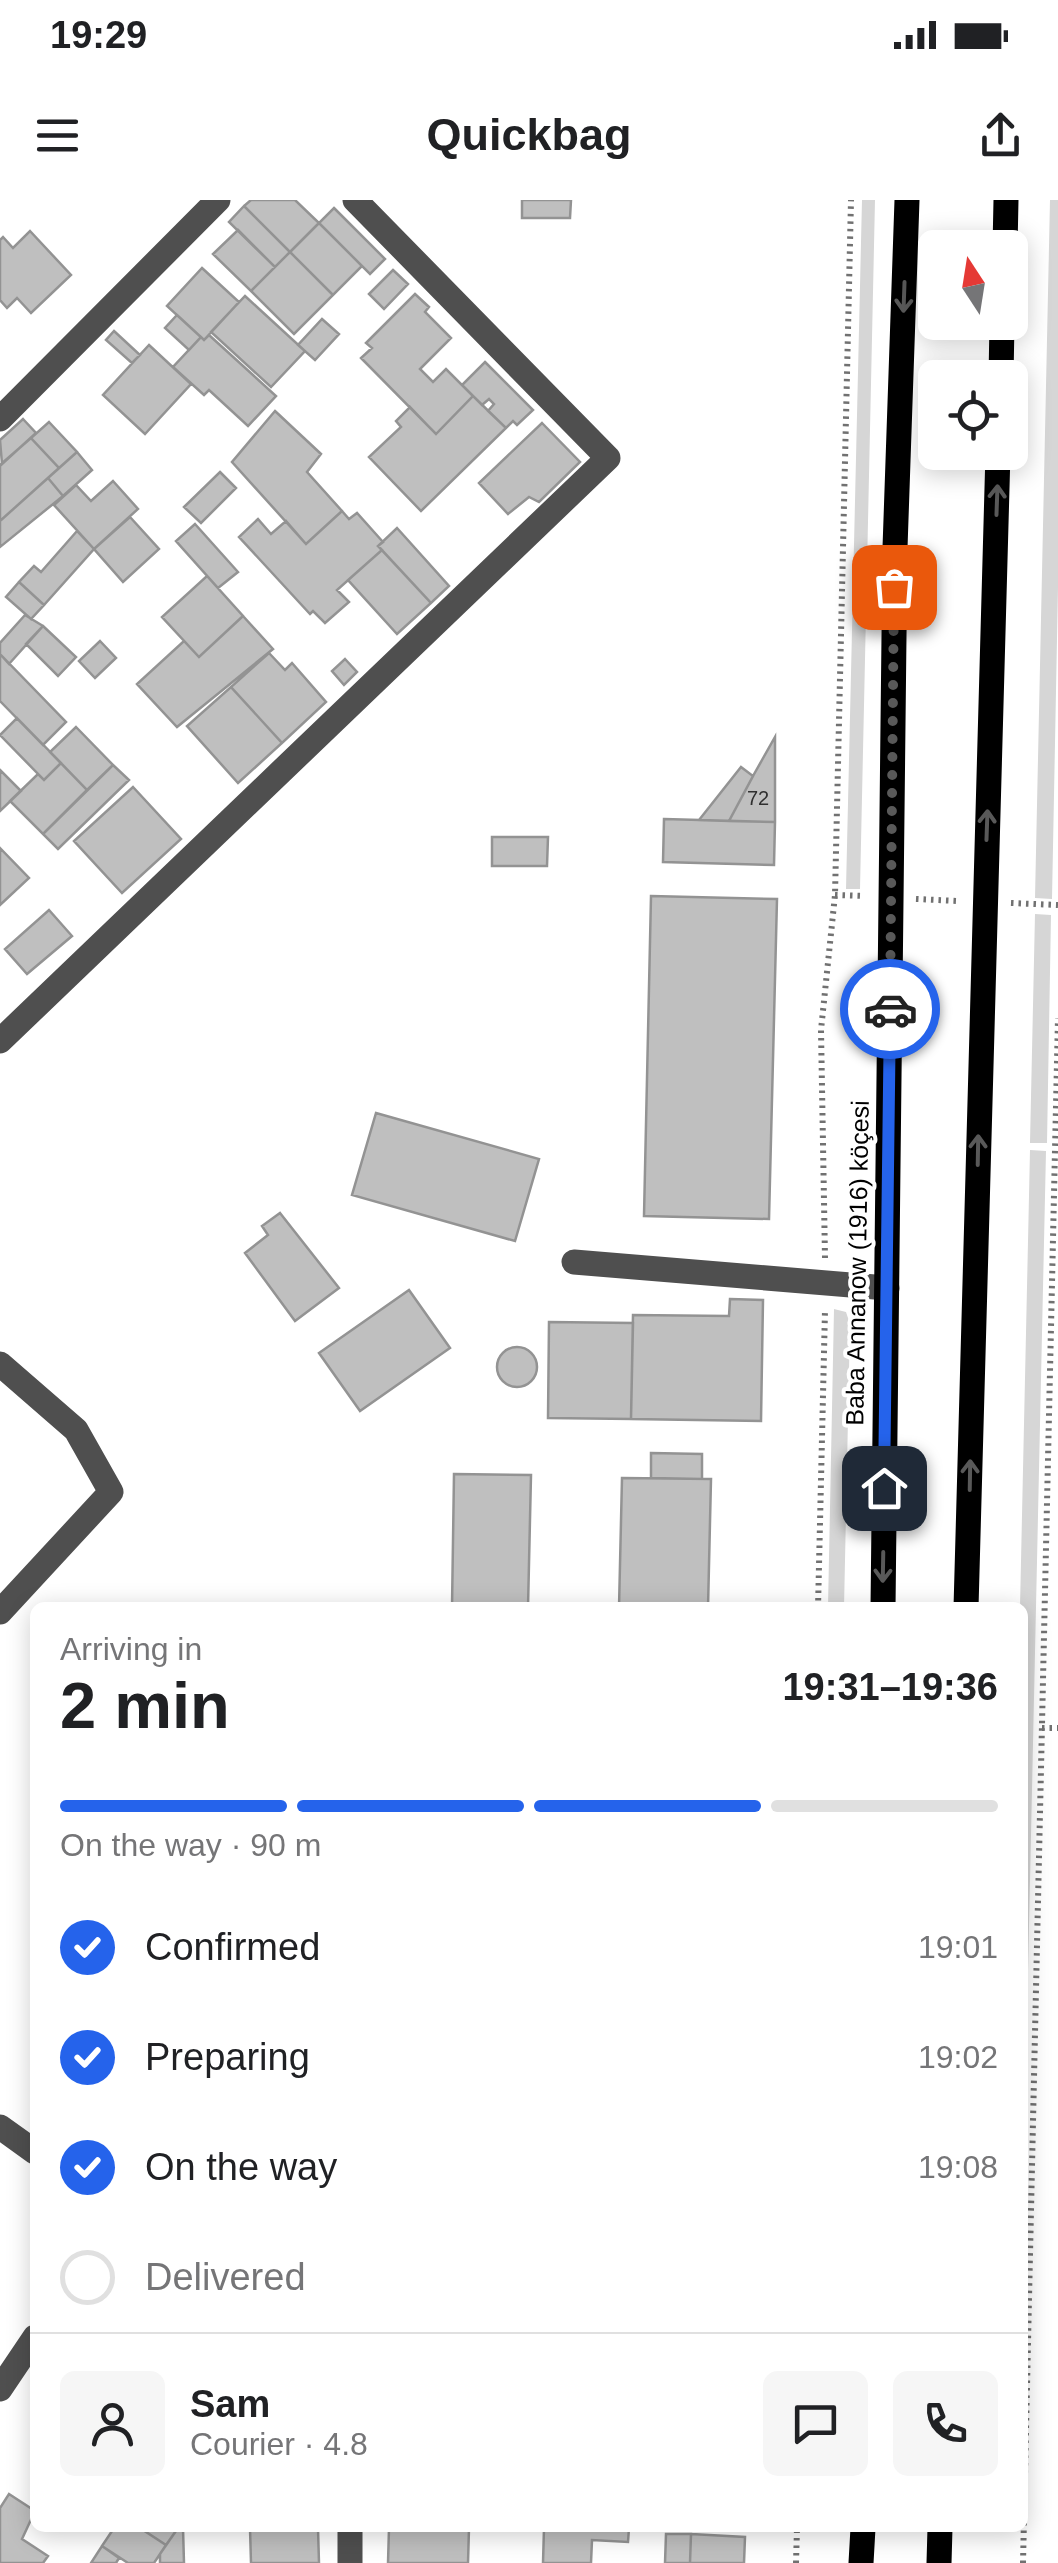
<!DOCTYPE html>
<html lang="en">
<head>
<meta charset="utf-8">
<style>
	:root { --surface:#fff; --page:#f6f6f6; --text:#202124; --muted:#757577; --line:#e0e0e0; --accent:#2563eb }
	body { margin:0; font-family:Helvetica,sans-serif; background:var(--page); color:var(--text); height:100vh; display:flex; flex-direction:column; font-size:38px; white-space:nowrap }
	* { box-sizing:border-box; margin:0 }
	p { font-size:32px; color:var(--muted) }
	.icon { flex:none; width:55px; height:55px; fill:none; stroke:currentColor; stroke-width:2; stroke-linecap:round; stroke-linejoin:round }
	.map { position:relative; flex:1; overflow:hidden }
	.drawer { position:absolute; left:30px; top:1402px; width:998px; height:930px; display:flex; flex-direction:column; background:var(--surface); border-radius:15px; box-shadow:0 5px 25px #0003 }
	.drawer>* { flex:none }
	.needle { width:65px; rotate:348deg }
	.buttons { position:absolute; left:918px; top:30px; display:grid; gap:20px }
	.buttons a { display:grid; place-items:center; width:110px; height:110px; border-radius:15px; background:var(--surface); box-shadow:0 5px 25px #0003; font-size:50px }
	.pin { position:absolute; display:grid; place-items:center; width:85px; height:85px; color:#fff; margin:-42px; border-radius:20px; box-shadow:0 5px 15px #0006 }
	.courier { position:absolute; display:grid; place-items:center; width:100px; height:100px; margin:-50px; border:8px solid #2563eb; border-radius:50%; background:#fff; color:#222; box-shadow:0 2px 12px #0007 }
	.summary em { font-style:normal; font-weight:700 }
	.summary div { display:flex; flex-direction:column-reverse }
	.summary { display:flex; align-items:center; justify-content:space-between; height:170px; padding:0 30px }
	h1 { font-size:65px; font-weight:700; line-height:75px }
	.bar { display:grid; grid-template-columns:repeat(4,1fr); gap:15px 10px; align-content:center; height:120px; padding:0 30px }
	.bar i { height:12px; border-radius:8px; background:var(--line) }
	.bar .active { background:var(--accent) }
	.bar p { grid-column:span 4 }
	.line { display:flex; align-items:center; gap:25px; padding:0 30px; border-top:2px solid var(--line) }
	.line div { flex:1 }
	.round { display:grid; place-items:center; flex:none; width:105px; height:105px; border-radius:15px; background:var(--page) }
	ol { padding:0 30px; list-style:none }
	li { display:flex; align-items:center; gap:30px; height:110px }
	li p { margin-inline-start:auto }
	li .icon { padding:10px; border-radius:50%; background:var(--accent); color:#fff; stroke-width:4 }
	li:last-child { color:var(--muted) }
	li i { width:55px; height:55px; border:5px solid var(--line); border-radius:50% }
	.status { display:flex; justify-content:space-between; align-items:center; height:70px; padding:0 50px; background:var(--surface); direction:ltr }
	.status svg { height:28px; fill:currentColor }
	header { display:flex; justify-content:space-between; align-items:center; height:130px; padding:0 30px; background:var(--surface); font-size:45px; font-weight:700 }
	.map>svg:first-child { display:block }
	.green { fill:#d6d6d6 }
	.building { fill:#bfbfbf; stroke:#939393; stroke-width:2.5 }
	.lines { fill:none; stroke-linecap:round; stroke-linejoin:round }
	.path { stroke:#717171; stroke-width:6; stroke-dasharray:2.5 5; stroke-linecap:butt }
	.minor { stroke:#4f4f4f; stroke-width:25 }
	.major { stroke:#000; stroke-width:25 }
	.oneway { stroke:#595959 }
	.done { stroke:#595959; stroke-width:10; stroke-dasharray:0 18 }
	.route { stroke:#2563eb; stroke-width:12 }
	.labels { text-anchor:middle; dominant-baseline:central; stroke-width:8; stroke-linejoin:round; paint-order:stroke }
	.number-label { font-size:20px; fill:#303030 }
	.street-label { font-size:25px; fill:#000; stroke:#fff }
</style>
</head>
<body>
<div class="status"><b>19:29</b><svg viewBox="0 0 49 12"><path d="M0 12V9h3v3zM5 12V6h3v6zM10 12V3h3v9zM15 12V0h3v12zM26 1h20v11H26zM47 4h2v5h-2z"/></svg></div>
<header><svg class="icon" aria-label="menu" viewBox="0 0 24 24"><path d="M4 6h16M4 12h16M4 18h16"/></svg>Quickbag<svg class="icon" aria-label="share" viewBox="0 0 24 24"><path d="M12 15V3M7 8l5-5 5 5M5 13v7h14v-7"/></svg></header>
<div class="map">
<svg width="1058" height="2363" viewBox="0 0 1058 2363">
	<rect width="100%" height="100%" fill="#fff"/>
	<path class="green" d="M862,0H875L860,689H846Z
		M1050,0H1058V387L1052,699L1035,698Z
		M1035,714L1051,715L1047,943H1030Z
		M1030,950L1046,951L1023,2000L1020,1407Z
		M834,1109L846,1112L850,1124L844,1408L828,1407Z"/>
	<path class="building" d="M251,0H295L319,23L290,52L244,6Z
		M522,0H571L570,18H522Z
		M244,6L290,52L275,67L229,22Z
		M334,8L385,59L370,74L319,23Z
		M319,23L362,66L333,95L290,52Z
		M238,30L275,67L251,91L213,54Z
		M30,31L71,75L31,113L17,98L7,108L0,100V40L3,37L13,48Z
		M290,52L333,95L294,134L251,91Z
		M202,68L239,102L204,140L167,106Z
		M393,70L408,84L384,109L369,94Z
		M415,94L429,107L425,112L451,138L420,169L433,182L446,169L473,196L436,234L361,158L372,148L366,143Z
		M245,96L305,151L271,187L211,132Z
		M177,115L201,137L189,150L165,128Z
		M322,119L339,134L315,160L298,145Z
		M114,131L140,155L132,163L106,140Z
		M209,135L276,196L248,226L209,190L204,195L173,167L201,137L204,140Z
		M149,145L191,184L145,234L103,195Z
		M485,162L533,210L517,225L513,221L506,228L488,211L494,204L489,199L482,205L462,185Z
		M473,196L506,228L421,311L369,257L401,227L396,221L410,207L436,234Z
		M275,211L321,254L307,272L342,311L306,344L232,262Z
		M23,219L36,233L2,264L0,240Z
		M49,222L77,252L59,268L31,238Z
		M542,223L580,262L539,302L529,297L508,314L479,283Z
		M31,238L59,268L0,321V265Z
		M77,252L92,270L63,296L48,278Z
		M220,272L236,288L201,323L184,307Z
		M48,278L63,296L0,347V321Z
		M113,281L138,309L94,349L54,305L76,285L91,301Z
		M342,311L349,319L357,313L383,342L378,346L382,350L337,390L349,402L325,423L313,411L310,414L239,337L258,319L271,334L286,321L306,344Z
		M130,317L159,349L123,382L94,349Z
		M195,324L238,372L218,388L176,341Z
		M397,328L449,386L431,403L378,346Z
		M77,331L94,349L44,405L19,382L34,366L41,372Z
		M382,350L431,403L397,434L348,380Z
		M207,376L243,416L199,457L162,417Z
		M19,382L44,405L31,419L6,397Z
		M25,415L43,426L9,464L0,454V443Z
		M243,416L273,449L177,527L137,484L184,441L199,457Z
		M43,426L76,457L58,476L26,444Z
		M100,441L116,458L95,478L79,461Z
		M269,453L285,470L292,463L326,502L282,543L231,487Z
		M0,454L66,522L43,545L0,501Z
		M345,459L357,472L344,485L332,471Z
		M231,487L282,543L238,583L187,526Z
		M17,518L61,563L44,580L0,535Z
		M76,527L113,565L87,590L50,552Z
		M775,537V622L729,621L753,576Z
		M61,563L87,590L43,634L10,601L38,574L44,580Z
		M113,565L129,580L58,649L43,634Z
		M741,567L753,576L729,621L699,620Z
		M0,570L21,591L0,611Z
		M133,587L181,639L122,693L74,641Z
		M664,619L775,622L774,665L663,662Z
		M492,637H548L547,666H492Z
		M0,648L29,678L0,705Z
		M651,696L777,699L769,1019L644,1016Z
		M49,710L72,736L27,774L5,749Z
		M376,913L539,959L515,1041L352,995Z
		M280,1013L339,1088L295,1121L245,1053L268,1035L262,1026Z
		M409,1090L450,1148L360,1211L319,1153Z
		M730,1099L763,1100L761,1221L631,1219L633,1115L729,1116Z
		M549,1122L633,1123L631,1219L548,1218Z
		M497 1167a20 20 0 1 1 40 0a20 20 0 1 1-40 0Z
		M651,1253L702,1254V1279L651,1278Z
		M454,1274L531,1275L528,1408H452Z
		M622,1278L711,1279L708,1408H619Z
		M9,2294L35,2311L22,2339L48,2356L43,2363H0V2308Z
		M114,2328H140L166,2345L154,2363H128L102,2346Z
		M140,2328H178L166,2345Z
		M178,2328H183L184,2363H160V2354Z
		M250,2328H318L319,2363H251Z
		M389,2328H469L468,2363H388Z
		M544,2328H629L628,2342L592,2340L591,2363H543Z
		M666,2334H691L690,2363H665Z
		M691,2334L745,2337L744,2363H690Z
		M102,2346L119,2358L116,2363H91Z"/>
	<g class="lines">
		<path class="path" d="M835,695L864,696
			M916,699L958,701
			M1011,703L1058,705
			M825,1058L821,830L835,695L851,0
			M818,1408L825,1110
			M1042,1528H1058
			M796,2363L797,2328
			M1023,2363L1058,818"/>
		<path class="minor" d="M0,219L218,0
			M0,841L608,258L355,0
			M574,1062L887,1088
			M0,1164L76,1230L111,1292L0,1412
			M0,1927L35,1952
			M0,2189L35,2137
			M350,2363V2328"/>
		<path class="major" d="M1005,48L1006,0
			M1001,178L1002,122
			M883,1408L895,348L907,0
			M966,1408L998,252
			M861,2363L863,2328
			M939,2363L940,2328"/>
	</g>
	<defs><path id="oneway-shaft" d="M-6 0H5M1.5-3L5.5 0L1.5 3" fill="none" stroke-width="1.6" stroke-linecap="round" stroke-linejoin="round" transform="scale(2.5)"/></defs>
	<g class="oneway">
		<use href="#oneway-shaft" transform="translate(904 97) rotate(92)"/>
		<use href="#oneway-shaft" transform="translate(997 300) rotate(-88)"/>
		<use href="#oneway-shaft" transform="translate(987 625) rotate(-88)"/>
		<use href="#oneway-shaft" transform="translate(978 950) rotate(-89)"/>
		<use href="#oneway-shaft" transform="translate(970 1275) rotate(-89)"/>
		<use href="#oneway-shaft" transform="translate(883 1367) rotate(91)"/>
	</g>
	<g class="lines">
		<path class="done" d="M890,809L894,387"/>
		<path class="route" d="M884,1288L890,809"/>
	</g>
	<g class="labels">
		<g class="number-label">
			<text x="758" y="598">72</text>
		</g>
		<g class="street-label">
			<text transform="translate(857 1063) rotate(-89)">Baba Annanow (1916) köçesi</text>
		</g>
	</g>
</svg>
<div class="buttons">
<a><svg class="needle" viewBox="-14 -14 28 28"><path d="M0-13l5 13h-10z" fill="#e53935"/><path d="M0 13l5-13h-10z" fill="#757577"/></svg></a>
<a><svg class="icon" aria-label="locate" viewBox="0 0 24 24"><circle cx="12" cy="12" r="6"/><path d="M12 2v4M12 18v4M2 12h4M18 12h4"/></svg></a>
</div>
<div class="pin" style="left:894px;top:387px;background:#ea580c"><svg class="icon" aria-label="bag" viewBox="0 0 24 24"><path d="M5 8h14l-1 12H6zM9 8a3 3 0 0 1 6 0"/></svg></div>
<div class="pin" style="left:884px;top:1288px;background:#1f2937"><svg class="icon" aria-label="home" viewBox="0 0 24 24"><path d="M3 11l9-7 9 7M6 9v11h12V9"/></svg></div>
<div class="courier" style="left:890px;top:809px"><svg class="icon" aria-label="car" viewBox="0 0 24 24"><path d="M5 17H2v-5l4-1 3-4h7l3 4 3 1v5h-3M9 17h6M6 11h13"/><circle cx="7" cy="17" r="2"/><circle cx="17" cy="17" r="2"/></svg></div>
<section class="drawer">
<div class="summary"><div><h1>2 min</h1><p>Arriving in</p></div><em>19:31–19:36</em></div>
<div class="bar"><i class="active"></i><i class="active"></i><i class="active"></i><i></i><p>On the way · 90 m</p></div>
<ol>
<li><svg class="icon" aria-label="check" viewBox="0 0 24 24"><path d="M5 12l5 5 9-10"/></svg>Confirmed<p>19:01</p></li>
<li><svg class="icon" aria-label="check" viewBox="0 0 24 24"><path d="M5 12l5 5 9-10"/></svg>Preparing<p>19:02</p></li>
<li><svg class="icon" aria-label="check" viewBox="0 0 24 24"><path d="M5 12l5 5 9-10"/></svg>On the way<p>19:08</p></li>
<li><i></i>Delivered</li>
</ol>
<div class="line" style="height:180px"><a class="round"><svg class="icon" aria-label="person" viewBox="0 0 24 24"><circle cx="12" cy="8" r="4"/><path d="M4 21q1-7 8-7t8 7"/></svg></a><div><b>Sam</b><p>Courier · 4.8</p></div><a class="round"><svg class="icon" aria-label="chat" viewBox="0 0 24 24"><path d="M4 5h16v11H9l-5 4z"/></svg></a><a class="round"><svg class="icon" aria-label="phone" viewBox="0 0 24 24"><path d="M5 4h4l2 5-3 2q2 4 5 5l2-3 5 2v4C11 20 4 13 5 4z"/></svg></a></div>
</section>
</div>
</body>
</html>
